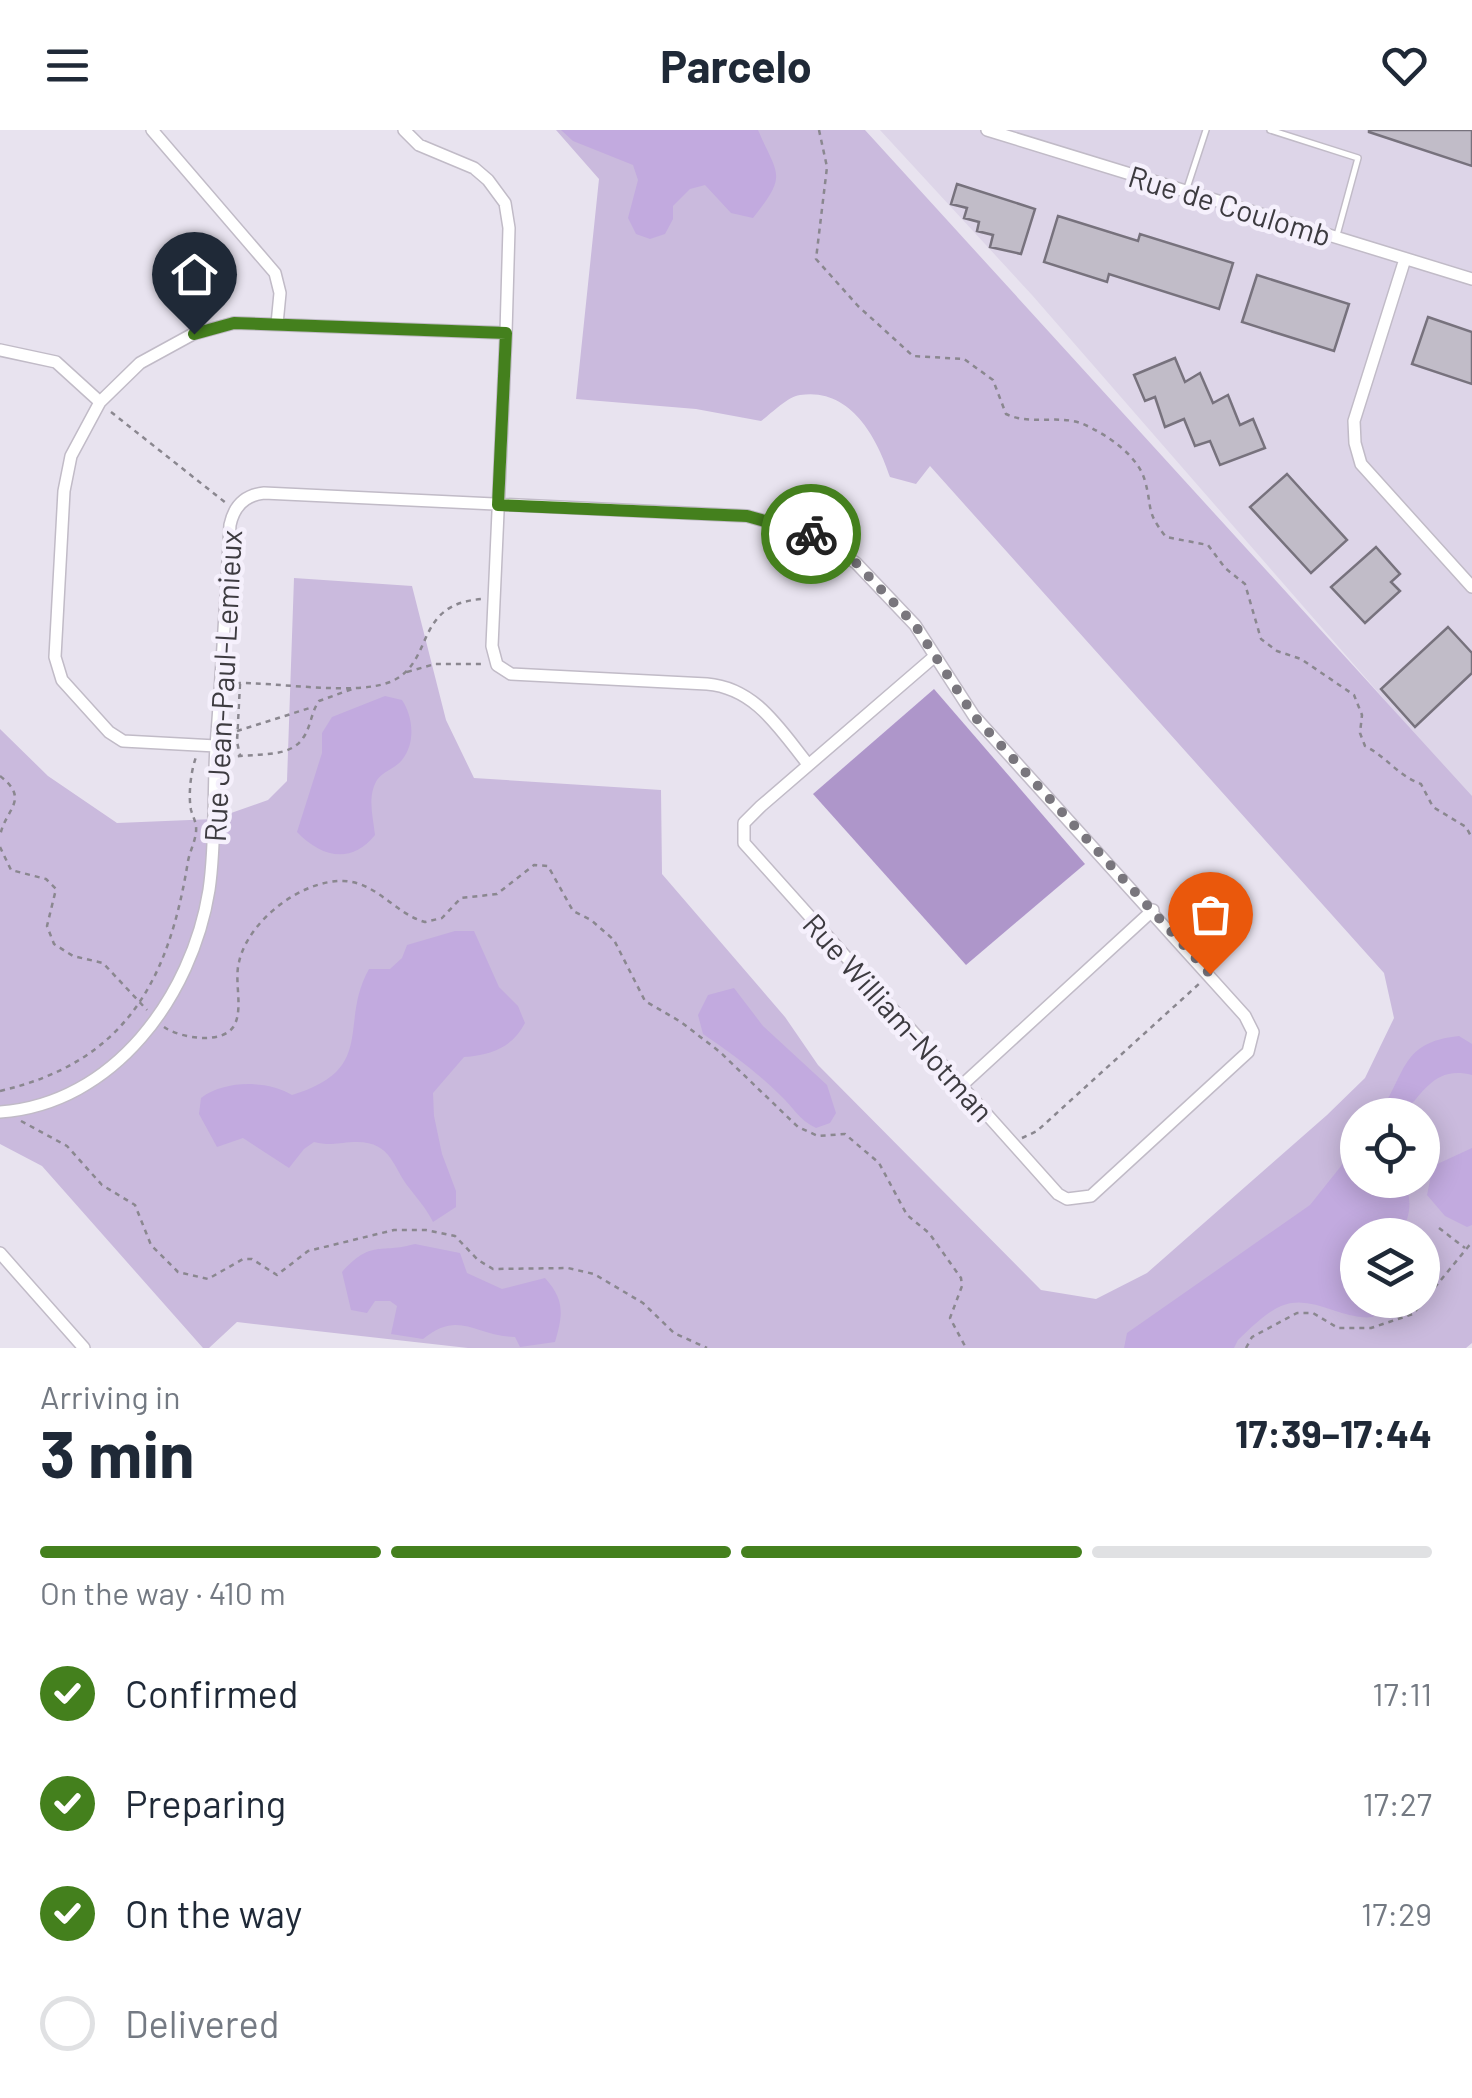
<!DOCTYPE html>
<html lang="en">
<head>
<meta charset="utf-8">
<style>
	:root { --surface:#fff; --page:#f6f6f7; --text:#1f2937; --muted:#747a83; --line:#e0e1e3; --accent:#44801d }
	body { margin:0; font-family:Barlow,sans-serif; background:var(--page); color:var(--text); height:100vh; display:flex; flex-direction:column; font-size:38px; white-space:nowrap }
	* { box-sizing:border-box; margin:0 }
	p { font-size:32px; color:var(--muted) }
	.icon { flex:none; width:55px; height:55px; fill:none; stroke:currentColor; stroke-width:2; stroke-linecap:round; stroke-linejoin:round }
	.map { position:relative; height:1218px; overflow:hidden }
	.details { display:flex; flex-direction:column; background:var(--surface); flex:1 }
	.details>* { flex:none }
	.controls { position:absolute; left:1340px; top:968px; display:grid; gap:20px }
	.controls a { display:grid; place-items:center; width:100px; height:100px; border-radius:50%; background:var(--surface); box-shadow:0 5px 25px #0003; font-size:50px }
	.pin { position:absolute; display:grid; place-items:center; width:85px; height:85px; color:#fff; margin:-102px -42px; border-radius:50% 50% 50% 0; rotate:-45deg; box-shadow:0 0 10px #0007 }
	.pin .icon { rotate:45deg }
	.courier { position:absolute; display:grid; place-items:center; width:100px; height:100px; margin:-50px; border:8px solid #44801d; border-radius:50%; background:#fff; color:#222; box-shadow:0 2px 12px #0007 }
	.summary em { font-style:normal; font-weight:700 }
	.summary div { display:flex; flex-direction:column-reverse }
	.summary { display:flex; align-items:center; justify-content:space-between; height:170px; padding:0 40px }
	h1 { font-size:65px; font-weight:700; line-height:75px }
	.bar { display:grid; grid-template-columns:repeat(4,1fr); gap:15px 10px; align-content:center; height:120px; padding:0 40px }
	.bar i { height:12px; border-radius:8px; background:var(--line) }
	.bar .on { background:var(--accent) }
	.bar p { grid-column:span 4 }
	ol { padding:0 40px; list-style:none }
	li { display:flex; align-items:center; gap:30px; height:110px }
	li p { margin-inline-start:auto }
	li .icon { padding:10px; border-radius:50%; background:var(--accent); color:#fff; stroke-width:4 }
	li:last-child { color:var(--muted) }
	li i { width:55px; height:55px; border:5px solid var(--line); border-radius:50% }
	header { display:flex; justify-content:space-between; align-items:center; height:130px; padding:0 40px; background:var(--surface); font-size:45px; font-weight:700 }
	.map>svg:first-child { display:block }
	.built { fill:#ddd5e8 }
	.green { fill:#cabadd; fill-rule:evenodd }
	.forest { fill:#ae96ca }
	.water { fill:#c2aadf }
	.building { fill:#c1bcc8; stroke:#77727d; stroke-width:2.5 }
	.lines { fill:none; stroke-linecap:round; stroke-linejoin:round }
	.lane-casing { stroke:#c1bbc7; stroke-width:8 }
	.street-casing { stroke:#c1bbc7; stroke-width:14 }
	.path { stroke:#8a878f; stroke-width:2.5; stroke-dasharray:5 5; stroke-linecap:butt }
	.lane { stroke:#fff; stroke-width:5 }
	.street { stroke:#fff; stroke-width:11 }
	.done { stroke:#79767d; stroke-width:10; stroke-dasharray:0 18 }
	.route { stroke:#44801d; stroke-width:12 }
	.labels { text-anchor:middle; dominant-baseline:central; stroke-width:9; stroke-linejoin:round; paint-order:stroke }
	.street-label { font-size:30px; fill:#3d3b40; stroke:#f5f0fc }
</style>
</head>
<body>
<header><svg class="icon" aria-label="menu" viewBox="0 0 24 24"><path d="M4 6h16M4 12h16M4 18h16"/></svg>Parcelo<svg class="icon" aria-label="heart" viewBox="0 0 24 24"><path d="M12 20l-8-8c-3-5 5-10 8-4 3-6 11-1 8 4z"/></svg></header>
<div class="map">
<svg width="1472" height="1218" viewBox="0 0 1472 1218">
	<rect width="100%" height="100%" fill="#e8e3ef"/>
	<path class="built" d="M880,0H1472V670L1032,165Z"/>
	<path class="green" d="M556,0H865L1472,666V1213L1466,1218H468L237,1192L209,1218H203L42,1036L0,1014V599L48,646L117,693L214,689L268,670L287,651L294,448L412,456L446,590L474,648L661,660L662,744L785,887L818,935L1041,1160L1096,1169L1147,1143L1327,985L1365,948L1394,888L1384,843L930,336L916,354L890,347C877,307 850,257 800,265C787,267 772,283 761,291L696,279L576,269L599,49ZM1358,985H1422V1050H1358ZM1358,1105H1422V1170H1358Z"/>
	<path class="forest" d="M934,559L1085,734L966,835L813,664Z"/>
	<path class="water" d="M561,0H758C778,46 788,44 753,88L731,83L705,55L690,59L673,76V89L665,104L650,109L636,104L628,88L638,50L633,35L573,11Z
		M385,566L402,570C413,586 416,613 402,630C396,638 383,641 377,650C367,667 373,686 375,705C351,735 321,727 297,702L322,623V603L332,587Z
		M455,801H474L499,857L518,876L525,893C512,918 491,925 464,927L433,963L434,986L442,1024L456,1061V1077L433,1092C426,1078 419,1071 410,1059C392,1037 392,1010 353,1012C337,1013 330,1016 314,1012L304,1019L289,1038L243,1008L217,1017L199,984L201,968C225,950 267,950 292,965C378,939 338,894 369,839H390L402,828L407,815Z
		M734,858L763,896L827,955L836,983L830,993L816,998C799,990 793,977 780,965C757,942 730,922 703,904L698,885L708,865Z
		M1459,906L1472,914V945C1435,936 1425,961 1402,985H1378C1407,943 1400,912 1459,906Z
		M1357,1016L1358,1050H1405C1412,1072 1411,1085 1400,1105H1358V1170H1386L1373,1187C1342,1191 1312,1163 1281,1176C1265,1183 1250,1199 1238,1210L1234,1218H1124L1127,1203L1310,1075Z
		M1472,1018V1095L1467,1097L1445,1086L1427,1065L1433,1036Z
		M415,1114L460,1123L467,1143L502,1159L545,1148C565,1170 563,1185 555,1212L520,1217L515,1207C475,1206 459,1179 423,1209L391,1204L397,1176L390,1171H375L367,1183L351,1180L342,1142C372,1109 379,1124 415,1114Z"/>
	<path class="building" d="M1369,0H1472V36L1369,2Z
		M957,54L1035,79L1021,124L990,117L993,105L977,101L979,92L964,88L967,78L951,74Z
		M1058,86L1138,111L1140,104L1233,133L1219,179L1109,144L1107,152L1044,132Z
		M1257,145L1349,174L1334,221L1242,192Z
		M1428,187L1472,202V254L1412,234Z
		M1175,228L1185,252L1200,243L1213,273L1228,265L1240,295L1253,289L1265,318L1220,335L1210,311L1195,316L1184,289L1165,297L1155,267L1145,271L1134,245Z
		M1287,344L1347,410L1311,443L1250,377Z
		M1376,417L1400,444L1391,452L1400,461L1365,493L1331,457Z
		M1448,497L1472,523V543L1415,597L1381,559Z"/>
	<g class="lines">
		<defs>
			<path id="lane" d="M1270,0L1358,28L1337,105
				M1187,58L1206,0"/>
			<path id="street" d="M152,0L275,143L280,163L277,194
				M404,0L419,15L474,38L488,50L505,73L509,98L506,203L492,516L497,535L511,544L707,554C755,558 779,598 807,633
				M987,0L1472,149
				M1405,129L1354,291L1355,313L1361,334L1472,457
				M0,220L56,232L100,272
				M216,616L123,611L109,602L62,550L55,527L64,361L71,326L100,272L140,233L193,204L234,193L506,203
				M960,957L1153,780
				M0,982C114,974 192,866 209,760C216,713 213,664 216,616C222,542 226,469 230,395C234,376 245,365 264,363L747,386L814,405L856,433L915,495L974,586L1245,886L1253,902L1248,922L1091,1066L1067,1069L1058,1064L744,713V693L761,676L935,526
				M0,1123L84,1218"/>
		</defs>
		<use href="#lane" class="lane-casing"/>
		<use href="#street" class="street-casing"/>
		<path class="path" d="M819,0L827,37L816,129L858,176L913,226L964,229L993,250L1006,284C1031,296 1059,284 1083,294C1106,304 1138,325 1145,351C1153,380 1145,380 1166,407L1208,415L1225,438L1245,454L1261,509L1277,521L1301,529L1354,565L1362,585L1360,603L1365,616C1387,627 1397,645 1421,654L1433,677L1466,697L1472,708
			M111,282L226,373
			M407,542L435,534H483
			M236,553C276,552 355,566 390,552C436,533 412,474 482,469
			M240,554L237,612L240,625
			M237,601L313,577
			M228,628C251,622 289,630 303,608C311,597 311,582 319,571L355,558
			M0,646C31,670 5,679 0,706
			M0,717L11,740L46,749L56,759L47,796L54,814L73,826L103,833L147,880
			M164,897C179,908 225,916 235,894C243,876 234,851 239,832C248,791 301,750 343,751C377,752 395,784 425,792L442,788L461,768L497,764L534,735L548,736L573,781L591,790L614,810L645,871L681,892L720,922L798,997L818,1006L845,1004L879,1033L907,1085L929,1103L961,1148L962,1156L950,1188L966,1218
			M0,961C126,932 169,850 188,731C190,721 195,712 196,702C197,693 193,687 191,680C188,664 191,641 196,627
			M21,991L67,1016L102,1055L135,1075L151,1115L178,1142L208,1149L243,1129H252L277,1145L308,1121L394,1100H426L455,1106L478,1130L493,1139L568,1138L594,1144L643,1173L674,1203L707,1218
			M1022,1008L1037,1001L1200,853
			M1439,1098L1465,1118
			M1246,1218L1252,1207L1297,1183H1313L1338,1198H1371L1413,1184L1472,1112"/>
		<use href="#lane" class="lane"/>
		<use href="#street" class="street"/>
	</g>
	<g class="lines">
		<path class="done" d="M811,404L856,433L915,495L974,586L1210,844"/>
		<path class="route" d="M194,204L234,193L506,203L498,375L747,386L811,404"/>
	</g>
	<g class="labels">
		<g class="street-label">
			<text transform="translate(1230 75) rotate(17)">Rue de Coulomb</text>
			<text transform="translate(222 556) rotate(-87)">Rue Jean-Paul-Lemieux</text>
			<text transform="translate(899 887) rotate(48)">Rue William-Notman</text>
		</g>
	</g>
</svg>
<div class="controls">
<a><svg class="icon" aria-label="locate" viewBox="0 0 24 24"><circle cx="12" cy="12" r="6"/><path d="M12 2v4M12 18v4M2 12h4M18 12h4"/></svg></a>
<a><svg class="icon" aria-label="layers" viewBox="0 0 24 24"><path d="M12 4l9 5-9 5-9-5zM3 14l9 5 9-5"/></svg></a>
</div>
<div class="pin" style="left:1210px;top:844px;background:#ea580c"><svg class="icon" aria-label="bag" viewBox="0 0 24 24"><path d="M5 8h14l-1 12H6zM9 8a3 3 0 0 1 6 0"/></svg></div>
<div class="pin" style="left:194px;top:204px;background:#1f2937"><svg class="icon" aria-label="home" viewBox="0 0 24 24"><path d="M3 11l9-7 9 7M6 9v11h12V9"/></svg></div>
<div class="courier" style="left:811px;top:404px"><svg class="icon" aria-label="bike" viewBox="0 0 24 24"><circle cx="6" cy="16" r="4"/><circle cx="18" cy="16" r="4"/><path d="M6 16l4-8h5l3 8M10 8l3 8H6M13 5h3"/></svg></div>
</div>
<section class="details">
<div class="summary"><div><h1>3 min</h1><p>Arriving in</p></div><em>17:39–17:44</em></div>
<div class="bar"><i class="on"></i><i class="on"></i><i class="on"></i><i></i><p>On the way · 410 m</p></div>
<ol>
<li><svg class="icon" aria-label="check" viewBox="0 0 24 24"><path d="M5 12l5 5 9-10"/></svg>Confirmed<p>17:11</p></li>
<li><svg class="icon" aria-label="check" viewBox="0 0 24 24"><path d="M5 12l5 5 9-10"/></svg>Preparing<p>17:27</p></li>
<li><svg class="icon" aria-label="check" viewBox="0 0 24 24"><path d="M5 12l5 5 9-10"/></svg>On the way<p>17:29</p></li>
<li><i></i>Delivered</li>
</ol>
</section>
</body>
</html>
